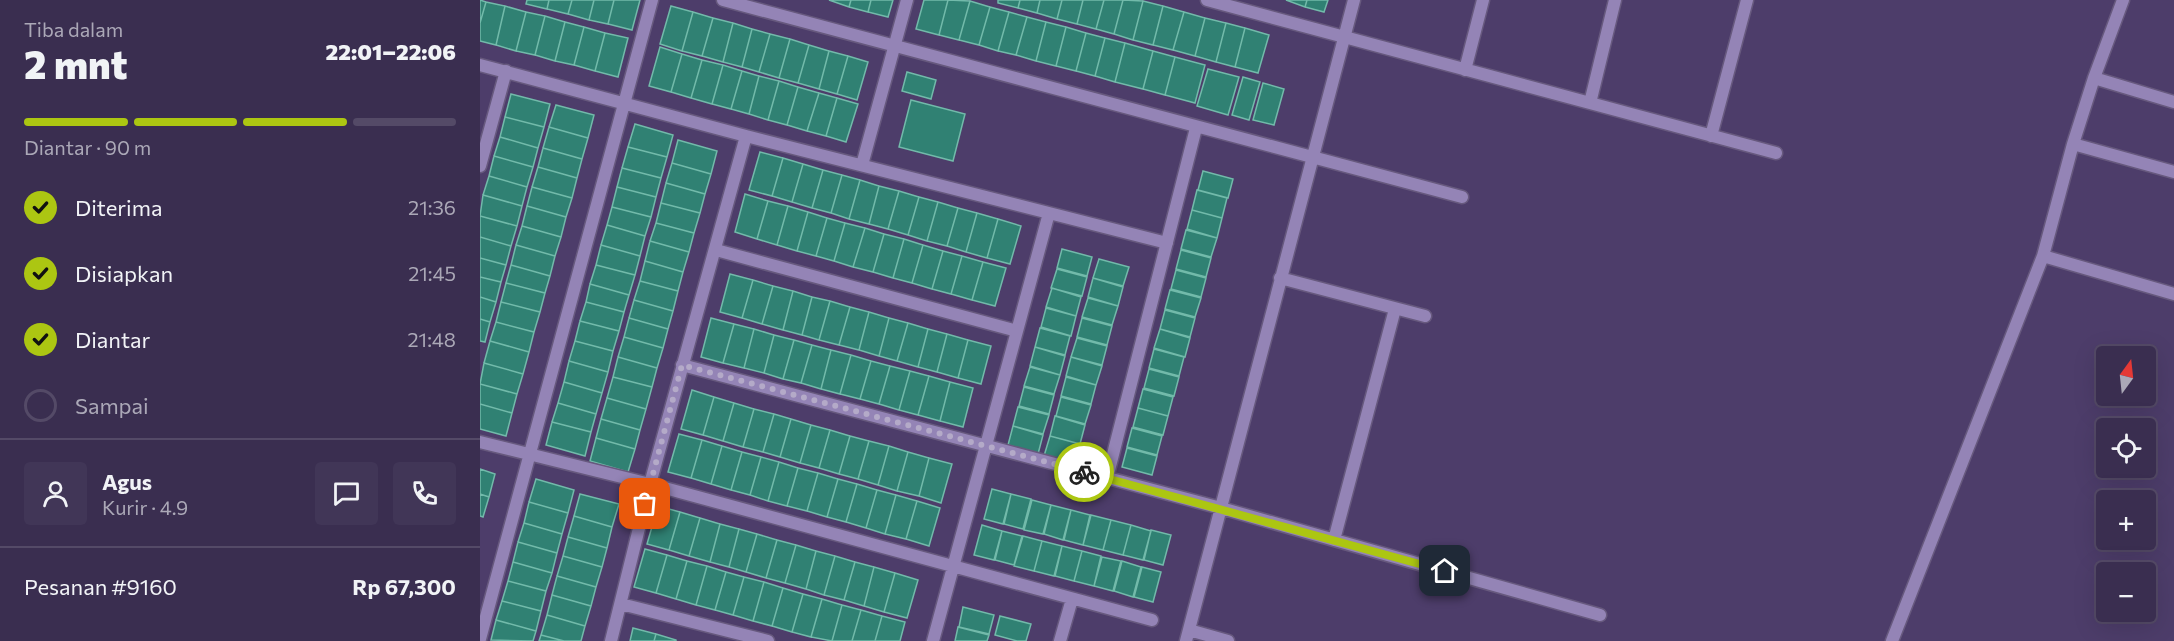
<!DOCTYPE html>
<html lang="id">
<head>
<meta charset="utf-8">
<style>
	:root { --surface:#3a2e50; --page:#413657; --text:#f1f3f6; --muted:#aba8b7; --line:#544a67; --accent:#acc612 }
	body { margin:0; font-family:Commissioner,sans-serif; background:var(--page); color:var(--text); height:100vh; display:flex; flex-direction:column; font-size:22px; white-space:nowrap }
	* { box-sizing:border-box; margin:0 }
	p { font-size:20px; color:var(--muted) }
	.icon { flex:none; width:33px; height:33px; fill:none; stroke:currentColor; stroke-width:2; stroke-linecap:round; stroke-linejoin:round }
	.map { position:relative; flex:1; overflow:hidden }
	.details { display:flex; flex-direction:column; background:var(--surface); width:480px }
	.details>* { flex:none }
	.needle { width:39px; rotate:15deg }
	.fabs { position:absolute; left:1616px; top:346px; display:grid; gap:12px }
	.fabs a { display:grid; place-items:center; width:60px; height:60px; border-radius:6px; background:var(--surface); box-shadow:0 6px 24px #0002,0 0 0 2px var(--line); font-size:30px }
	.pin { position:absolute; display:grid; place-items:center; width:51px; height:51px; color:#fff; margin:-26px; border-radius:12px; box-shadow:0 3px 9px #0006 }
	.courier { position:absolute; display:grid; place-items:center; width:60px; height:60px; margin:-30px; border:4px solid #acc612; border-radius:50%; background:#fff; color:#222; box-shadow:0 2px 8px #0007 }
	.head em { font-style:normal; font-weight:800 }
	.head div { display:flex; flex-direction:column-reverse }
	.head { display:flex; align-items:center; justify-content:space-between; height:102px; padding:0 24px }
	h1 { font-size:39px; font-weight:800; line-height:45px }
	.bar { display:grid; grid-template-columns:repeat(4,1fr); gap:9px 6px; align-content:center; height:72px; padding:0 24px }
	.bar i { height:8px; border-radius:4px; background:var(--line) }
	.bar .selected { background:var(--accent) }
	.bar p { grid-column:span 4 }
	.line { display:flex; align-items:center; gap:15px; padding:0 24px; border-top:2px solid var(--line) }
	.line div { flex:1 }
	.round { display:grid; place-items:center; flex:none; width:63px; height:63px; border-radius:6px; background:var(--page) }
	ol { padding:0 24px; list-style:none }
	li { display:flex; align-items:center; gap:18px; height:66px }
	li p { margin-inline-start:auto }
	li .icon { padding:6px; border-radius:50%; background:var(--accent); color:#111; stroke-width:4 }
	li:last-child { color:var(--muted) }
	li i { width:33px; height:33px; border:3px solid var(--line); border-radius:50% }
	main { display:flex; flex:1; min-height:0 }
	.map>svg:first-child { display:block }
	.building { fill:#308173; stroke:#72baaa; stroke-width:1.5 }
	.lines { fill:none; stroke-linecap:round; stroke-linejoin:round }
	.street-casing { stroke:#67597e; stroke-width:15 }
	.street { stroke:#9484b6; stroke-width:12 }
	.done { stroke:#b4aac8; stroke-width:6; stroke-dasharray:0 10.8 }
	.route { stroke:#acc612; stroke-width:8 }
</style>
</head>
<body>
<main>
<section class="details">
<div class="head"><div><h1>2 mnt</h1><p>Tiba dalam</p></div><em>22:01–22:06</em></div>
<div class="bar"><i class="selected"></i><i class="selected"></i><i class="selected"></i><i></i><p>Diantar · 90 m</p></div>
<ol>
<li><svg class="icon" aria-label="check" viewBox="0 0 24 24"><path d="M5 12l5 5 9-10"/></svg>Diterima<p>21:36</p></li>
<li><svg class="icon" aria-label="check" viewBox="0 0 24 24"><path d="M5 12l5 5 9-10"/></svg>Disiapkan<p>21:45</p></li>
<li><svg class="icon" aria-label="check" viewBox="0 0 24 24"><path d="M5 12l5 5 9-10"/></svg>Diantar<p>21:48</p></li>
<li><i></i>Sampai</li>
</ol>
<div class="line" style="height:108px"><a class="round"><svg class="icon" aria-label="person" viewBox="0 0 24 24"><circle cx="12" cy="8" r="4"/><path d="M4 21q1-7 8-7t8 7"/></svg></a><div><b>Agus</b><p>Kurir · 4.9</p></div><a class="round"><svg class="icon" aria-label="chat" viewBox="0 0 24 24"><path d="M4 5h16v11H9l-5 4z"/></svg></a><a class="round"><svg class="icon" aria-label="phone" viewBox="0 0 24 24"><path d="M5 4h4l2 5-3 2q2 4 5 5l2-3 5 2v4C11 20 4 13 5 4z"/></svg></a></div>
<div class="line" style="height:78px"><div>Pesanan #9160</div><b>Rp 67,300</b></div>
</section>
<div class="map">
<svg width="1694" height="641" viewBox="0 0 1694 641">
	<rect width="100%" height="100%" fill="#4d3d6a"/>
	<path class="building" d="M0,0L6,2L0,23Z
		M47,0H69L67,9L46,4Z
		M69,0H92L88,14L67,9Z
		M92,0H114L109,20L88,14Z
		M114,0H134L128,24L109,20Z
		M134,0H160L152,30L128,24Z
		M349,0H371L369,7Z
		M371,0H391L388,12L369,7Z
		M391,0H413L408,17L388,12Z
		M444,0H468L459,35L436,29Z
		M468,0L490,1L479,40L459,35Z
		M518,0H540L538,8L518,3Z
		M540,0H560L557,13L538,8Z
		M560,0H582L577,19L557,13Z
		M582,0H603L597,24L577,19Z
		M603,0H624L616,29L597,24Z
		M624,0H643L634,34L616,29Z
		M643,0L663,1L653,40L634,34Z
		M806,0H827L825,7Z
		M827,0H848L844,12L825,7Z
		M490,1L510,7L499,45L479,40Z
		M663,1L683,6L673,45L653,40Z
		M6,2L25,6L16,45L0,41V23Z
		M25,6L46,12L36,51L16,45Z
		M191,6L213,12L202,51L180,44Z
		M683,6L704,12L693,50L673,45Z
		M510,7L529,12L518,51L499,45Z
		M46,12L65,16L55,55L36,51Z
		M213,12L233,18L222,56L202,51Z
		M529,12L547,17L536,55L518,51Z
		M704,12L725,18L715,56L693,50Z
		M65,16L85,22L75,61L55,55Z
		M547,17L566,22L556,61L536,55Z
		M233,18L253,23L243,62L222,56Z
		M725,18L746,23L736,62L715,56Z
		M85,22L104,27L94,65L75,61Z
		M566,22L586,27L576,66L556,61Z
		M253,23L272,29L262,67L243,62Z
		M746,23L765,28L755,67L736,62Z
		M104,27L125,33L115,71L94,65Z
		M586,27L606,33L596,71L576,66Z
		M765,28L789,35L778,73L755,67Z
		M272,29L290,34L279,72L262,67Z
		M125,33L148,38L138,77L115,71Z
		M606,33L625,38L615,76L596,71Z
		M290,34L310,39L299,78L279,72Z
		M625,38L645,43L635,82L615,76Z
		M310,39L329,45L318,83L299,78Z
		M645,43L673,51L663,89L635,82Z
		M329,45L349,51L339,89L318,83Z
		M180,47L202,54L191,92L169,86Z
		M349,51L368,56L357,94L339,89Z
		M673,51L695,57L685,95L663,89Z
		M202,54L222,60L211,98L191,92Z
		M368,56L388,62L377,100L357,94Z
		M695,57L725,65L715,103L685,95Z
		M222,60L243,65L232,104L211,98Z
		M243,65L262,71L251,109L232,104Z
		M728,69L759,77L748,115L717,106Z
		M262,71L279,76L269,114L251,109Z
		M427,72L456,80L451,99L422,91Z
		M279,76L299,81L288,120L269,114Z
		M763,77L780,82L769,120L752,115Z
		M299,81L318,87L307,125L288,120Z
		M783,83L804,89L794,125L773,120Z
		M318,87L339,93L327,131L307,125Z
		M339,93L357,98L346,136L327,131Z
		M31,94L70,104L64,127L25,117Z
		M357,98L378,104L366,142L346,136Z
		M431,100L485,114L473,161L419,147Z
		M76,105L114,115L108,138L69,127Z
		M25,117L64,127L58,148L20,137Z
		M155,124L193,135L187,157L148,147Z
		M69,127L108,138L102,159L63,148Z
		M20,137L58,148L53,167L14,156Z
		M198,140L237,151L231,174L192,163Z
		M148,147L187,157L181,178L142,168Z
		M63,148L102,159L97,178L58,167Z
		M280,152L303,158L292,196L269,190Z
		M14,156L53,167L47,187L9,176Z
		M303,158L323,164L312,202L292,196Z
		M192,163L231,174L225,194L186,183Z
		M323,164L343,170L332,208L312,202Z
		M58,167L97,178L92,198L52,187Z
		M142,168L181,178L176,197L137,187Z
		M343,170L362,175L351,213L332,208Z
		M723,171L753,179L748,198L718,190Z
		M362,175L380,180L369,219L351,213Z
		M9,176L47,187L42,206L3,195Z
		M380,180L399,186L389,224L369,219Z
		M186,183L225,194L220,213L181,203Z
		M399,186L419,191L408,229L389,224Z
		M52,187L92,198L86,217L47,206Z
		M137,187L176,197L171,217L132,207Z
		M717,190L747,198L742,218L712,210Z
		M419,191L439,197L428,235L408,229Z
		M265,194L288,201L277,239L255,232Z
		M3,195L42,206L37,226L0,216Z
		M439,197L458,202L447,241L428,235Z
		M288,201L308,206L297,245L277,239Z
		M458,202L478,208L467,246L447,241Z
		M181,203L220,213L214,233L176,223Z
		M47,206L86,217L81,237L42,226Z
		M308,206L328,212L317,251L297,245Z
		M132,207L171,217L165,236L127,225Z
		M478,208L497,213L486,252L467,246Z
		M712,210L742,218L737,238L707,229Z
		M328,212L347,218L336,256L317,251Z
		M497,213L518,219L507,258L486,252Z
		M0,216L37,226L31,246L0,237Z
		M347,218L365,223L354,261L336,256Z
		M518,219L541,226L530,264L507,258Z
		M176,223L214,233L209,252L170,241Z
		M365,223L385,228L373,267L354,261Z
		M127,225L165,236L160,256L121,245Z
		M42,226L81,237L75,256L36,245Z
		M385,228L404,234L393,272L373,267Z
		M706,230L737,238L731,257L701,249Z
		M404,234L424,239L413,278L393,272Z
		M0,237L31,246L26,265L0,258Z
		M424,239L443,245L432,283L413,278Z
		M170,241L209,252L203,272L165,261Z
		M36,245L75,256L70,276L31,265Z
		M121,245L160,256L155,275L116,265Z
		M443,245L463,251L452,289L432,283Z
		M582,249L612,257L607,276L577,268Z
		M701,250L731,258L726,277L696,269Z
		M463,251L482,256L471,294L452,289Z
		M482,256L503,262L492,300L471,294Z
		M0,258L26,265L21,282L0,277Z
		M619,259L649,267L643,286L613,278Z
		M165,261L203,272L198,291L160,281Z
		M503,262L526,268L515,306L492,300Z
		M31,265L70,276L65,293L26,283Z
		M116,265L155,275L149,295L110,284Z
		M577,269L607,277L602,296L571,288Z
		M696,270L726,278L721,297L691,289Z
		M250,274L273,280L262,318L240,312Z
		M0,277L21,282L16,302L0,297Z
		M613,278L643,287L638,306L608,297Z
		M273,280L293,286L282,324L262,318Z
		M160,281L198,291L193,311L154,300Z
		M26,283L65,293L60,312L21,302Z
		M110,284L149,295L144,312L106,302Z
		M293,286L313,291L303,330L282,324Z
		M572,288L601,297L596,316L566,307Z
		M690,290L721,298L715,317L685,309Z
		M313,291L332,297L322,335L303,330Z
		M0,297L16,302L10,322L0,319Z
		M332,297L350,301L339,340L322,335Z
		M608,298L638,306L632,325L602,317Z
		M154,300L193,311L188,329L149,318Z
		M350,301L370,307L359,345L339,340Z
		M21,302L60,312L54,332L16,322Z
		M106,302L144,312L139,331L100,321Z
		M370,307L389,312L379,350L359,345Z
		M566,308L596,316L591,336L561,327Z
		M685,310L715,318L710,337L680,329Z
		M389,312L409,318L399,356L379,350Z
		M149,318L188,329L183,348L144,337Z
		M231,318L254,324L243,363L221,357Z
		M409,318L428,323L417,361L399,356Z
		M602,318L632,326L627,345L597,337Z
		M0,319L10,322L5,342L0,341Z
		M100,321L139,331L133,351L95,341Z
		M16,322L54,332L49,352L10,341Z
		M428,323L448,329L438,367L417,361Z
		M254,324L274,329L264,368L243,363Z
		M560,328L590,336L585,355L555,347Z
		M274,329L294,335L284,373L264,368Z
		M448,329L467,334L457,372L438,367Z
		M680,329L710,338L705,357L674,348Z
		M467,334L488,340L478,378L457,372Z
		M294,335L314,340L303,379L284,373Z
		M144,337L183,348L177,368L138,357Z
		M597,338L627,346L622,365L591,357Z
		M314,340L332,345L321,383L303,379Z
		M488,340L511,346L501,384L478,378Z
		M10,341L49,352L43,374L4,363Z
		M95,341L133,351L128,372L89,361Z
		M332,345L351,350L341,389L321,383Z
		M555,347L585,356L580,375L550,366Z
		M674,349L704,357L699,376L669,368Z
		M351,350L371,355L360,394L341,389Z
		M371,355L391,361L380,399L360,394Z
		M138,357L177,368L172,387L133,377Z
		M591,357L622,366L616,385L586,376Z
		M89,361L128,372L122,393L84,382Z
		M391,361L410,366L399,404L380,399Z
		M4,363L43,374L37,394L0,384Z
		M410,366L430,371L419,410L399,404Z
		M550,367L580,375L574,394L544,386Z
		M669,369L699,377L694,396L664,388Z
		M430,371L449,376L438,415L419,410Z
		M449,376L470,382L460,421L438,415Z
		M133,377L172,387L166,409L127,398Z
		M586,377L616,385L611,404L581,396Z
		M84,382L122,393L116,414L78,403Z
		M470,382L493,388L483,427L460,421Z
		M0,384L37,394L32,413L0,404Z
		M544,387L574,395L569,414L539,406Z
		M663,389L693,397L688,416L658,408Z
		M212,390L234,397L223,435L201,429Z
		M234,397L254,403L243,441L223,435Z
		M581,397L611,405L605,424L576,416Z
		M127,398L166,409L160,430L121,419Z
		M78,403L116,414L111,432L72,422Z
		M254,403L274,409L263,447L243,441Z
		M0,404L32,413L26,436L0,429Z
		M538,407L569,415L563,434L533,426Z
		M658,408L688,416L683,435L653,427Z
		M274,409L294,414L283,452L263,447Z
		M294,414L311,419L300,457L283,452Z
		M575,416L605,425L600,444L570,436Z
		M121,419L160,430L155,449L116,438Z
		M311,419L331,425L320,463L300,457Z
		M72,422L111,432L105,456L66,445Z
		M331,425L350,430L339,468L320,463Z
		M533,426L563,435L558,454L528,445Z
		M652,428L682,436L677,455L647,447Z
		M350,430L370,436L359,474L339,468Z
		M199,434L222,440L211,478L188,472Z
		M370,436L389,441L378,479L359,474Z
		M570,436L600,444L594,464L564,456Z
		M116,438L155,449L148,472L110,461Z
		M222,440L242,446L231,484L211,478Z
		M389,441L409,446L398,485L378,479Z
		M242,446L262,452L251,490L231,484Z
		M409,446L428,452L417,491L398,485Z
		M647,448L677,456L672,475L642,467Z
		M262,452L281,457L270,495L251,490Z
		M428,452L449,458L439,496L417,491Z
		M281,457L299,462L288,501L270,495Z
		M449,458L472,464L461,503L439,496Z
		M299,462L318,468L307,506L288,501Z
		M318,468L338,473L327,511L307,506Z
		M0,469L15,474L9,497L0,494Z
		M338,473L358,479L347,517L327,511Z
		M56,479L94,490L88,513L49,502Z
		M358,479L377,484L366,522L347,517Z
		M377,484L397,490L386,528L366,522Z
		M512,489L531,494L523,524L504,519Z
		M397,490L416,495L405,534L386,528Z
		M0,494L9,497L3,517L0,516Z
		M100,494L139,504L132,527L94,516Z
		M531,494L551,499L543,529L524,524Z
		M416,495L437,501L426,539L405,534Z
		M552,500L571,505L563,534L544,530Z
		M437,501L460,508L449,546L426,539Z
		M49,502L88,513L82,534L44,523Z
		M571,505L591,510L583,540L564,534Z
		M178,506L200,512L189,550L167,544Z
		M591,510L610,515L603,545L584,540Z
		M200,512L220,518L209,556L189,550Z
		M611,515L631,520L623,550L603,545Z
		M94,516L132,527L127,548L88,537Z
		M220,518L240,524L230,562L209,556Z
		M631,520L651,525L643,555L623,550Z
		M44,523L82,534L77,553L38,542Z
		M240,524L259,529L249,567L230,562Z
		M502,525L522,531L514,560L494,555Z
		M651,525L671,531L663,560L643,555Z
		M259,529L277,534L266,572L249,567Z
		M671,530L691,535L683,565L664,560Z
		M522,531L542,536L534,565L515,560Z
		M277,534L297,540L286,578L266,572Z
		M543,536L562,541L554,571L534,566Z
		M88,537L127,548L122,567L83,556Z
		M297,540L316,545L305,583L286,578Z
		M562,541L582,546L574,576L554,571Z
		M38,542L77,553L72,573L33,562Z
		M316,545L336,551L326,589L305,583Z
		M582,546L602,551L594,581L575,576Z
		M165,549L187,555L176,593L154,587Z
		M336,551L355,556L344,595L326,589Z
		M602,551L621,556L614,586L594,581Z
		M187,555L207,561L196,599L176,593Z
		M83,556L122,567L116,587L77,576Z
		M355,556L375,562L364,600L344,595Z
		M622,557L641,561L633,591L614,586Z
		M207,561L227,566L216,605L196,599Z
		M642,561L661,567L653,597L634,591Z
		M33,562L72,573L66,591L28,581Z
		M375,562L394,567L384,606L364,600Z
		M227,566L246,572L235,610L216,605Z
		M394,567L415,573L404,612L384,606Z
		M662,567L681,572L673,602L654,597Z
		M246,572L264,577L253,615L235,610Z
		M415,573L438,580L427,618L404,612Z
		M77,576L116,587L111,606L72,595Z
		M264,577L284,582L273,621L253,615Z
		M28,581L66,591L61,611L22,601Z
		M284,582L303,588L292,626L273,621Z
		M303,588L323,594L312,632L292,626Z
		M323,594L342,599L331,637L312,632Z
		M72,595L111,606L105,626L67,615Z
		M342,599L362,605L352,641L331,637Z
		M22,601L61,611L56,631L16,620Z
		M362,605L381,610L372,641H352Z
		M483,607L514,615L509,634L479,627Z
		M381,610L402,616L395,641H372Z
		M67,615L105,626L101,641H84L61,635Z
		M402,616L425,622L420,641H395Z
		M520,616L551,624L546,641H537L515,635Z
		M16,620L56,631L53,641L11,640Z
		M478,627L509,635L507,641H475Z
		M153,628L176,634L174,641H150Z
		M176,634L196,640V641H174Z
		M61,635L84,641H59Z"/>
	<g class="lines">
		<defs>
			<path id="street" d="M243,0L982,197
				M727,0L1296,153
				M0,65L266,136L687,243
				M985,70L1003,0
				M1614,78L1694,102
				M1110,103L1135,0
				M1231,136L1267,0
				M1593,144L1694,172
				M382,165L427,0
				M0,166L26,71
				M236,250L537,331
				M1563,256L1694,294
				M800,278L945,316
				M202,365L741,508L1120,615
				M0,442L170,484L672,620
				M627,478L716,128
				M854,540L915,309
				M141,604L288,641
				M709,630L748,641
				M0,639L172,0
				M131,641L170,484L266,136
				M453,641L569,213
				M580,641L592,599
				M706,641L874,0
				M1412,641L1563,256L1593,144L1614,78L1643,0"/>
		</defs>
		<use href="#street" class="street-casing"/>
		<use href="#street" class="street"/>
	</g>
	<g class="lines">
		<path class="done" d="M165,504L202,365L604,472"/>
		<path class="route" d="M604,472L965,571"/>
	</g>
</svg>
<div class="fabs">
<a><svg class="needle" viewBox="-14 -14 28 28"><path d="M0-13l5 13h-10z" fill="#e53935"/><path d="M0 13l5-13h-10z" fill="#aba8b7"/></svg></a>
<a><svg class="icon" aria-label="locate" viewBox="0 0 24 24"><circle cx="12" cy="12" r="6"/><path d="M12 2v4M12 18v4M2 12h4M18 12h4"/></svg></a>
<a>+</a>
<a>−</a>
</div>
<div class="pin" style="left:165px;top:504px;background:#ea580c"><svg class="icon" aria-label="bag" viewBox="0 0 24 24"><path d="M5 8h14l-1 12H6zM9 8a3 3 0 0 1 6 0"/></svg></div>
<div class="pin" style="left:965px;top:571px;background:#1f2937"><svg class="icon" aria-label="home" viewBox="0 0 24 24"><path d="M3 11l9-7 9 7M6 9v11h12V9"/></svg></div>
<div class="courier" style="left:604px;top:472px"><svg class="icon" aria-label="bike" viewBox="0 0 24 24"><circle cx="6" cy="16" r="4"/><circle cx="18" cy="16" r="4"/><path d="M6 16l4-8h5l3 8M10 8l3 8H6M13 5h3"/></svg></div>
</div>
</main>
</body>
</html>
